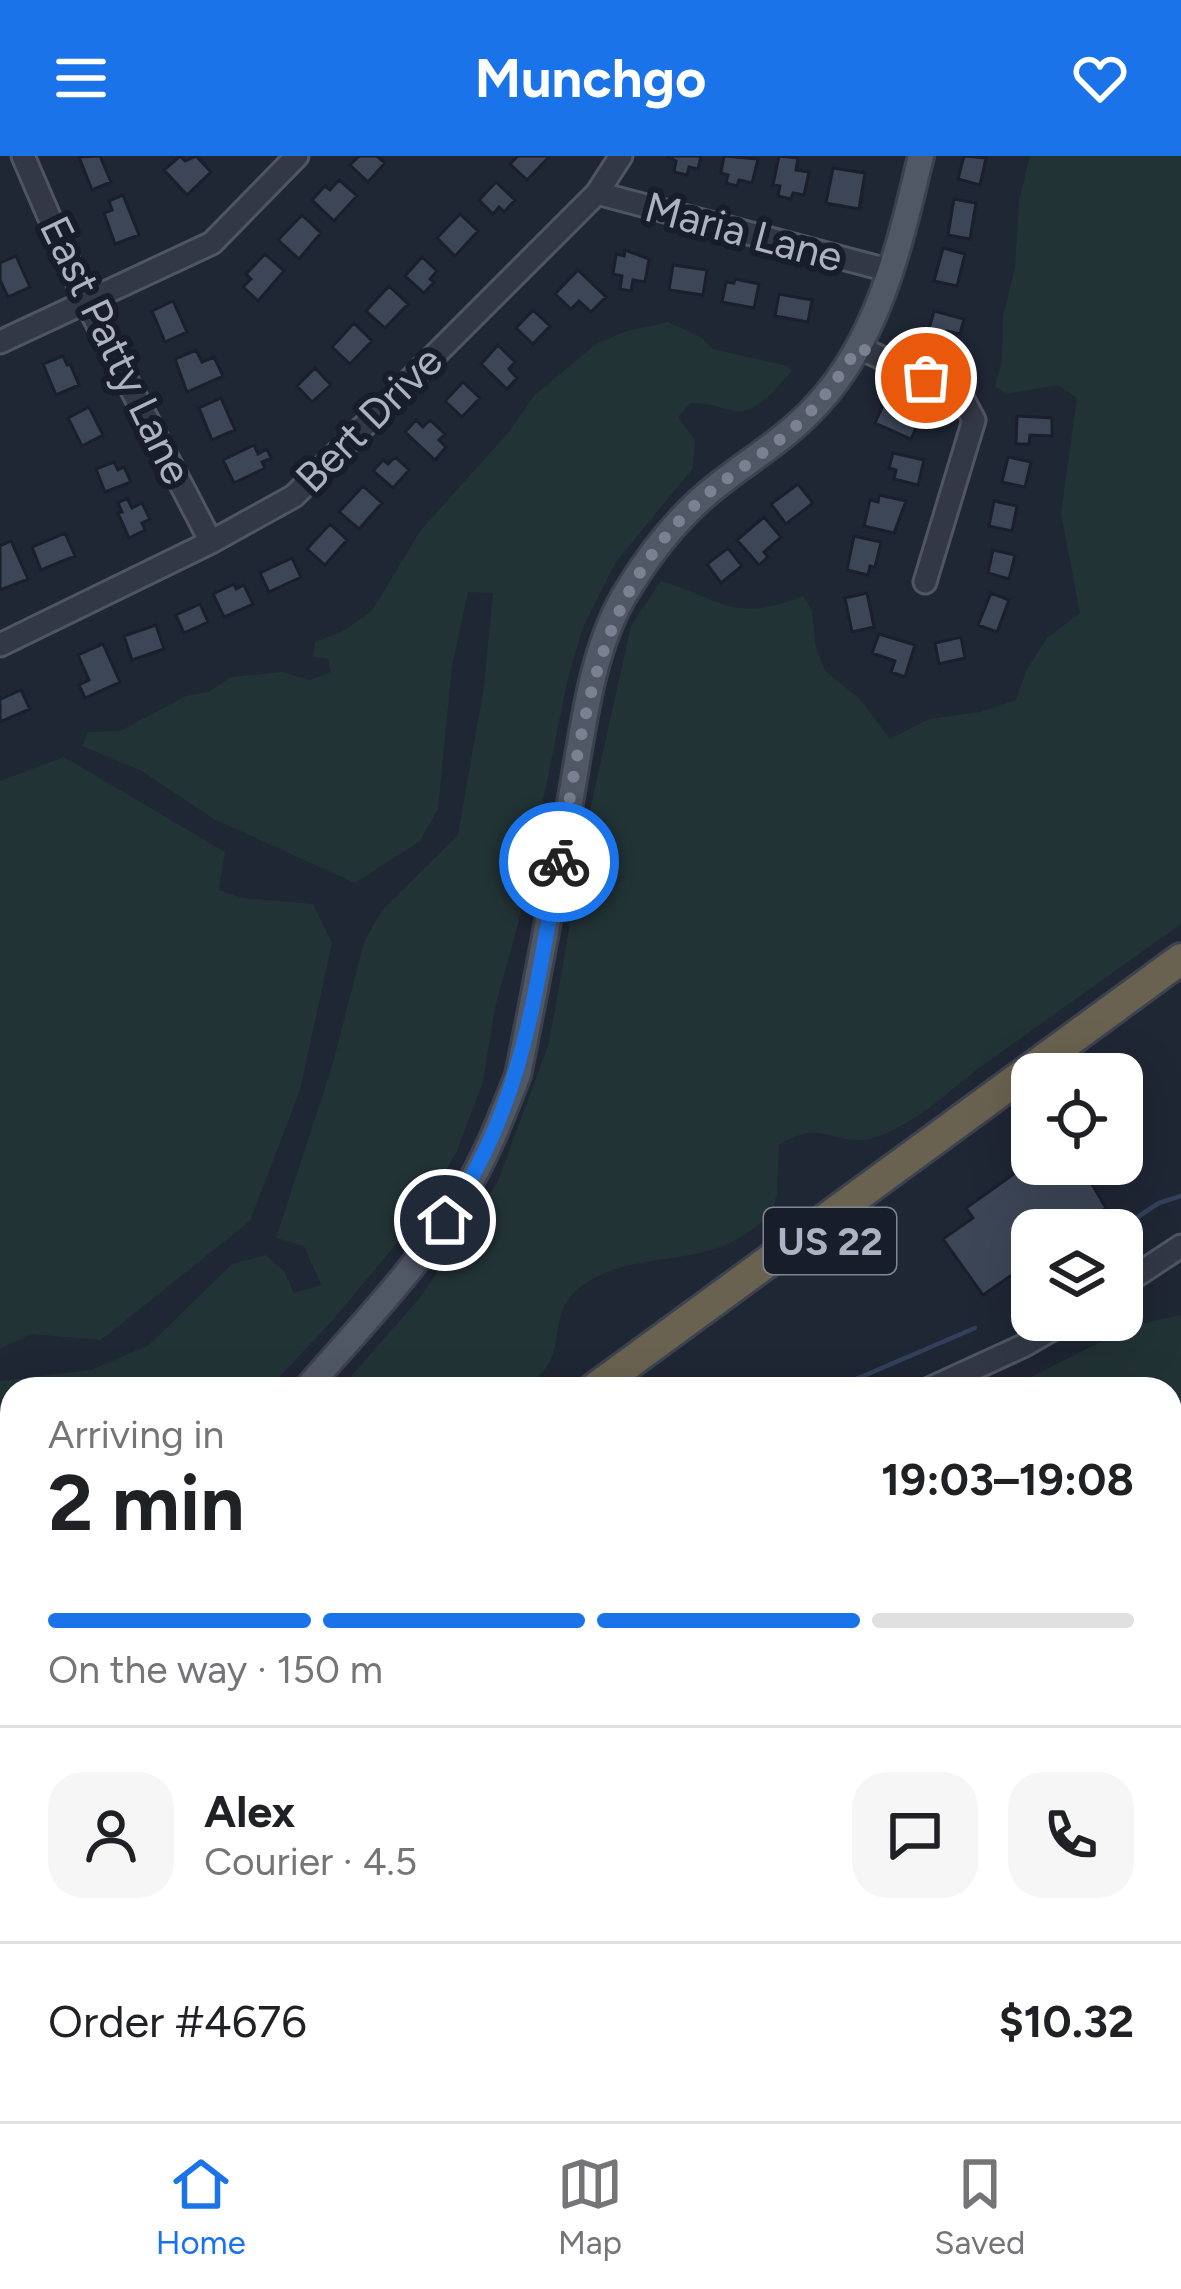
<!DOCTYPE html>
<html lang="en">
<head>
<meta charset="utf-8">
<style>
	:root { --surface:#fff; --page:#f6f6f6; --text:#202124; --muted:#757577; --line:#e0e0e0; --accent:#1a73e8 }
	body { margin:0; font-family:Figtree,sans-serif; background:var(--page); color:var(--text); height:100vh; display:flex; flex-direction:column; font-size:45px; white-space:nowrap }
	* { box-sizing:border-box; margin:0 }
	p { font-size:39px; color:var(--muted) }
	.icon { flex:none; width:66px; height:66px; fill:none; stroke:currentColor; stroke-width:2; stroke-linecap:round; stroke-linejoin:round }
	.map { position:relative; flex:1; overflow:hidden }
	.details { position:absolute; left:0px; top:1221px; width:1182px; height:744px; display:flex; flex-direction:column; background:var(--surface); border-radius:36px 36px 0 0; box-shadow:0 12px 48px #0002 }
	.details>* { flex:none }
	.fabs { position:absolute; left:1011px; top:897px; display:grid; gap:24px }
	.fabs a { display:grid; place-items:center; width:132px; height:132px; border-radius:24px; background:var(--surface); box-shadow:0 12px 48px #0002; font-size:60px }
	.pin { position:absolute; display:grid; place-items:center; width:102px; height:102px; color:#fff; margin:-51px; border:6px solid #fff; border-radius:50%; box-shadow:0 3px 12px #0007 }
	.courier { position:absolute; display:grid; place-items:center; width:120px; height:120px; margin:-60px; border:9px solid #1a73e8; border-radius:50%; background:#fff; color:#222; box-shadow:0 3px 15px #0007 }
	.overview em { font-style:normal; font-weight:700 }
	.overview div { display:flex; flex-direction:column-reverse }
	.overview { display:flex; align-items:center; justify-content:space-between; height:204px; padding:0 48px }
	h1 { font-size:78px; font-weight:700; line-height:90px }
	.bar { display:grid; grid-template-columns:repeat(4,1fr); gap:18px 12px; align-content:center; height:144px; padding:0 48px }
	.bar i { height:15px; border-radius:9px; background:var(--line) }
	.bar .current { background:var(--accent) }
	.bar p { grid-column:span 4 }
	.line { display:flex; align-items:center; gap:30px; padding:0 48px; border-top:3px solid var(--line) }
	.line div { flex:1 }
	.round { display:grid; place-items:center; flex:none; width:126px; height:126px; border-radius:36px; background:var(--page) }
	header { display:flex; justify-content:space-between; align-items:center; height:156px; padding:0 48px; background:var(--accent); color:#fff; font-size:54px; font-weight:700 }
	.tabs { display:flex; justify-content:space-around; align-items:center; height:168px; border-top:3px solid var(--line); background:var(--surface); font-size:33px; color:var(--muted) }
	.tabs a { display:grid; justify-items:center; gap:6px }
	.tabs .current { color:var(--accent) }
	.map>svg:first-child { display:block }
	.green { fill:#223336 }
	.lines { fill:none; stroke-linecap:round; stroke-linejoin:round }
	.stream { stroke:#33405b; stroke-width:4.5 }
	.building { fill:#3d4657; stroke:#1a1f2b; stroke-width:3 }
	.minor-casing { stroke:#505563; stroke-width:27 }
	.major-casing { stroke:#3c414e; stroke-width:30 }
	.highway-casing { stroke:#3d424f; stroke-width:36 }
	.minor { stroke:#323845; stroke-width:21 }
	.major { stroke:#505765; stroke-width:24 }
	.highway { stroke:#6a6250; stroke-width:30 }
	.done { stroke:#7b8190; stroke-width:12; stroke-dasharray:0 21.6 }
	.route { stroke:#1a73e8; stroke-width:15 }
	.labels { text-anchor:middle; dominant-baseline:central; stroke-width:12; stroke-linejoin:round; paint-order:stroke }
	.shield { fill:#181e29; stroke:#808694; stroke-width:3 }
	.shield-label { font-size:39px; font-weight:bold; fill:#acb2c2 }
	.street-label { font-size:42px; fill:#acb2c2; stroke:#181e29 }
</style>
</head>
<body>
<header><svg class="icon" aria-label="menu" viewBox="0 0 24 24"><path d="M4 6h16M4 12h16M4 18h16"/></svg>Munchgo<svg class="icon" aria-label="heart" viewBox="0 0 24 24"><path d="M12 20l-8-8c-3-5 5-10 8-4 3-6 11-1 8 4z"/></svg></header>
<div class="map">
<svg width="1181" height="1965" viewBox="0 0 1181 1965">
	<rect width="100%" height="100%" fill="#1f2634"/>
	<path class="green" d="M1030,0H1181V768C1116,814 1051,861 986,907C951,932 931,956 889,976C835,1001 830,957 779,989L777,1038L771,1060C756,1070 739,1084 723,1090C679,1107 627,1100 586,1127C536,1160 580,1202 520,1233H340L423,1138L498,1025L549,887L590,654L631,470L661,425C724,444 733,468 803,440L812,455L816,492L825,515L860,543L890,583L929,563L980,556L1016,544L1026,515L1047,482L1080,457L1061,357L1077,242L1058,229L1006,238L995,230L1002,205L1003,161L1015,111L1019,45Z
		M668,166L701,181L713,193L787,210L792,215C778,229 759,257 738,255C720,253 709,246 690,247L678,261L695,284L693,312L616,406L583,471L568,522L518,768L495,852L483,926L456,997L418,1062L332,1165L268,1233H12V1465L0,1487V1225L91,1214L149,1189L232,1108L266,1099L284,1115L294,1137L321,1129L304,1090L276,1082L333,907L364,786L382,754L458,679L484,530L493,437L468,436L452,510L438,653L420,685L355,727L214,663L140,614L82,590L88,576L120,575L186,540L209,536L231,521L282,516L310,524L331,516L328,503L313,501L315,486L343,475L372,455L420,375L508,277L534,240L596,188L627,175Z
		M64,601L225,696L219,734L242,742L313,748L332,787L300,934L250,1065L101,1184L31,1178L0,1193V625Z
		M1181,1159V1965H323V1953H1170V1233H1007L1132,1170Z"/>
	<g class="lines">
		<path class="stream" d="M1133,1064L1159,1047L1181,1040
			M833,1233L975,1172
			M0,1800L12,1788"/>
	</g>
	<path class="building" d="M100,0L111,26L92,34L79,1Z
		M180,0L185,5L196,0L211,16L187,39L164,14Z
		M359,0H377L385,7L368,26L350,9Z
		M518,0H550L527,24L510,8Z
		M666,0H701L698,13L689,11L687,19L674,16L676,5Z
		M724,0L758,3L752,27L739,24L737,30L726,27L728,19L721,17Z
		M779,0L798,2L796,14L809,16L804,39L793,37L791,43L778,40L780,30L773,29Z
		M964,0L986,2L980,29L958,23Z
		M833,12L865,17L859,53L826,47Z
		M339,24L357,40L334,65L312,44L325,30L330,34Z
		M496,26L515,44L504,56L499,51L493,58L479,44Z
		M123,39L139,79L115,88L104,57L112,54L109,45Z
		M954,43L976,47L970,83L948,79Z
		M460,58L478,75L455,100L437,82Z
		M302,59L321,77L299,103L278,84Z
		M943,92L965,98L957,130L934,125Z
		M625,94L649,103L645,126L633,124L631,135L620,133L622,120L613,118L616,98L624,100Z
		M265,98L284,115L258,145L243,131L251,123L246,118Z
		M16,100L30,131L8,141L0,124V107Z
		M422,101L437,115L430,123L434,126L424,137L405,120Z
		M673,109L707,114L703,139L669,134Z
		M578,114L606,141L591,156L579,145L571,153L555,138Z
		M735,123L759,128L754,152L722,146L726,126L734,127Z
		M389,130L408,148L385,172L366,155Z
		M779,138L812,144L808,166L775,160Z
		M173,145L187,176L165,186L152,155Z
		M533,154L550,170L533,188L516,172Z
		M934,155L964,163L960,178L947,175L945,185L927,180Z
		M354,167L372,185L350,208L332,191Z
		M498,189L515,206L509,213L517,222L507,233L481,208Z
		M196,194L202,206L214,201L223,220L187,236L175,203Z
		M63,200L67,209L70,208L79,229L56,239L43,208Z
		M315,212L331,229L312,246L297,230Z
		M463,226L480,242L462,261L445,245Z
		M221,242L235,274L212,284L199,252Z
		M885,245L921,261L911,283L875,267Z
		M89,251L103,279L82,290L68,262Z
		M1017,260L1052,262V280L1030,279L1029,288H1016Z
		M416,264L423,271L430,264L445,278L439,284L446,291L435,304L405,276Z
		M254,289L258,298L267,293L271,302L262,306L265,312L234,327L223,304Z
		M893,297L924,304L918,329L894,323L896,314L889,312Z
		M395,301L409,314L393,332L373,315L383,304L388,308Z
		M1008,301L1031,306L1025,331L1002,326Z
		M114,306L118,314L124,311L131,326L105,336L96,313Z
		M798,328L813,347L786,368L771,348Z
		M363,330L382,347L359,373L339,356Z
		M879,339L906,345L894,377L864,370L870,344L878,346Z
		M127,342L132,352L142,347L150,363L142,367L145,374L129,382L118,357L122,356L118,347Z
		M994,345L1017,350L1012,375L989,370Z
		M764,361L781,381L764,396L768,401L759,409L737,384Z
		M330,368L347,384L325,409L307,393Z
		M65,377L75,400L41,414L32,391Z
		M854,380L881,386L875,411L870,410L868,419L847,414Z
		M11,385L28,423L0,434V390Z
		M728,392L742,410L721,427L707,408Z
		M993,394L1015,399L1009,423L988,417Z
		M292,402L301,421L269,436L260,417Z
		M234,428L236,433L244,429L253,448L224,461L213,438Z
		M867,437L874,471L852,476L845,442Z
		M991,437L1009,444L997,476L978,469Z
		M200,448L208,466L184,477L176,459Z
		M156,469L164,493L132,504L124,480Z
		M879,478L915,489L905,521L891,516L895,505L872,497Z
		M961,481L965,502L939,508L935,487Z
		M103,488L120,526L85,542L79,529L89,524L78,499Z
		M21,534L30,553L0,566V540L1,543Z
		M1032,1005L1080,1008L1106,1052L1075,1074H1032V1105L983,1139L943,1083L973,1062L966,1052Z"/>
	<g class="lines">
		<defs>
			<path id="minor" d="M23,0L85,144L211,386
				M597,37L891,115
				M0,186L212,87L297,0
				M858,191L960,238L974,264L925,426
				M0,489L211,386L294,340L597,37L621,0
				M1122,1129L1181,1090
				M929,1233L1023,1190L1068,1164"/>
			<path id="major" d="M306,1233C361,1170 420,1109 464,1037C487,1000 502,959 518,919C537,826 554,734 571,641C583,575 590,499 624,440C649,398 679,359 718,329C751,303 788,281 817,249C880,181 900,87 921,0
				M0,1536L12,1509
				M0,1846L12,1881
				M39,1953L43,1965
				M237,1953L240,1965
				M260,1953L261,1965"/>
			<path id="highway" d="M594,1233L1181,803
				M149,1965L150,1953
				M176,1965L177,1953"/>
		</defs>
		<use href="#minor" class="minor-casing"/>
		<use href="#major" class="major-casing"/>
		<use href="#highway" class="highway-casing"/>
		<use href="#minor" class="minor"/>
		<use href="#major" class="major"/>
		<use href="#highway" class="highway"/>
	</g>
	<g class="lines">
		<path class="done" d="M559,706C581,582 592,451 687,357C717,326 755,305 788,277C817,253 838,223 858,191L926,222"/>
		<path class="route" d="M445,1064C523,953 535,837 559,706"/>
	</g>
	<g class="labels">
		<rect class="shield" x="764" y="1052" width="132" height="66" rx="9"/>
		<g class="shield-label">
			<text x="830" y="1085">US 22</text>
		</g>
		<g class="street-label">
			<text transform="translate(744 76) rotate(15)">Maria Lane</text>
			<text transform="translate(116 194) rotate(64)">East Patty Lane</text>
			<text transform="translate(369 263) rotate(-45)">Bert Drive</text>
		</g>
	</g>
</svg>
<div class="fabs">
<a><svg class="icon" aria-label="locate" viewBox="0 0 24 24"><circle cx="12" cy="12" r="6"/><path d="M12 2v4M12 18v4M2 12h4M18 12h4"/></svg></a>
<a><svg class="icon" aria-label="layers" viewBox="0 0 24 24"><path d="M12 4l9 5-9 5-9-5zM3 14l9 5 9-5"/></svg></a>
</div>
<div class="pin" style="left:926px;top:222px;background:#ea580c"><svg class="icon" aria-label="bag" viewBox="0 0 24 24"><path d="M5 8h14l-1 12H6zM9 8a3 3 0 0 1 6 0"/></svg></div>
<div class="pin" style="left:445px;top:1064px;background:#1f2937"><svg class="icon" aria-label="home" viewBox="0 0 24 24"><path d="M3 11l9-7 9 7M6 9v11h12V9"/></svg></div>
<div class="courier" style="left:559px;top:706px"><svg class="icon" aria-label="bike" viewBox="0 0 24 24"><circle cx="6" cy="16" r="4"/><circle cx="18" cy="16" r="4"/><path d="M6 16l4-8h5l3 8M10 8l3 8H6M13 5h3"/></svg></div>
<section class="details">
<div class="overview"><div><h1>2 min</h1><p>Arriving in</p></div><em>19:03–19:08</em></div>
<div class="bar"><i class="current"></i><i class="current"></i><i class="current"></i><i></i><p>On the way · 150 m</p></div>
<div class="line" style="height:216px"><a class="round"><svg class="icon" aria-label="person" viewBox="0 0 24 24"><circle cx="12" cy="8" r="4"/><path d="M4 21q1-7 8-7t8 7"/></svg></a><div><b>Alex</b><p>Courier · 4.5</p></div><a class="round"><svg class="icon" aria-label="chat" viewBox="0 0 24 24"><path d="M4 5h16v11H9l-5 4z"/></svg></a><a class="round"><svg class="icon" aria-label="phone" viewBox="0 0 24 24"><path d="M5 4h4l2 5-3 2q2 4 5 5l2-3 5 2v4C11 20 4 13 5 4z"/></svg></a></div>
<div class="line" style="height:156px"><div>Order #4676</div><b>$10.32</b></div>
</section>
</div>
<nav class="tabs">
<a class="current"><svg class="icon" aria-label="home" viewBox="0 0 24 24"><path d="M3 11l9-7 9 7M6 9v11h12V9"/></svg>Home</a>
<a><svg class="icon" aria-label="map" viewBox="0 0 24 24"><path d="M3 6l6-2 6 2 6-2v14l-6 2-6-2-6 2zM9 4v14M15 6v14"/></svg>Map</a>
<a><svg class="icon" aria-label="saved" viewBox="0 0 24 24"><path d="M7 4h10v16l-5-4-5 4z"/></svg>Saved</a>
</nav>
</body>
</html>
